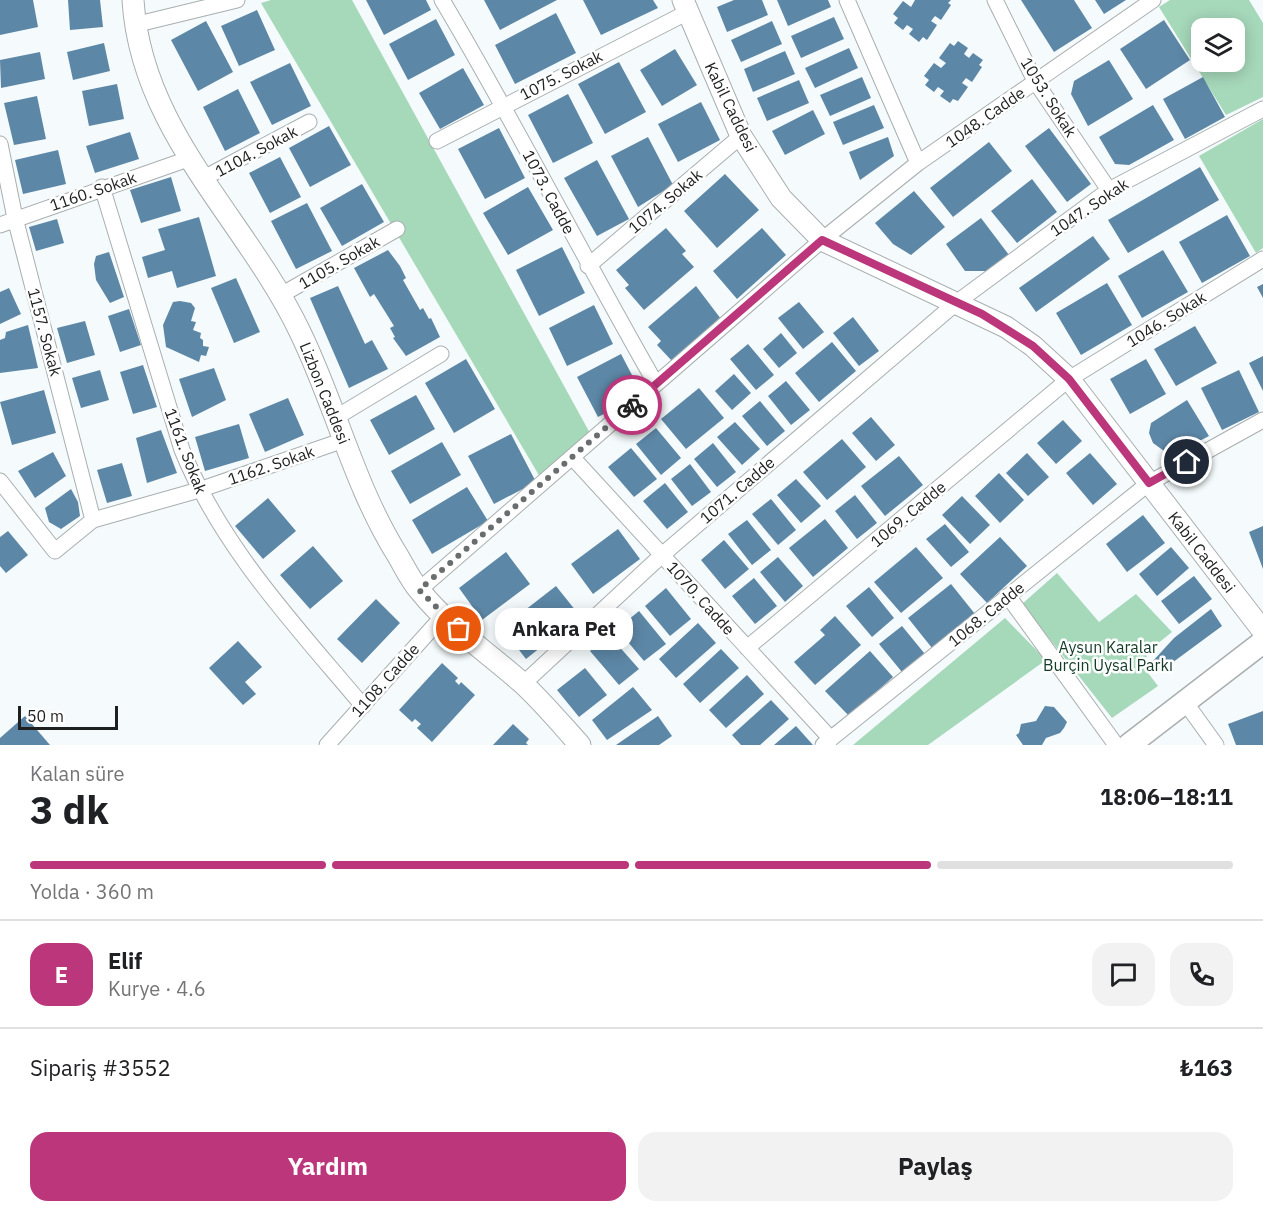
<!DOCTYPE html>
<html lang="tr">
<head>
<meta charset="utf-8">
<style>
	:root { --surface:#fff; --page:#f2f2f2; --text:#202124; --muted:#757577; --line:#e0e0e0; --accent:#bb367b }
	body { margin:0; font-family:"IBM Plex Sans",sans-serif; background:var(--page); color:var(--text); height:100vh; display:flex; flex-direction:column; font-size:22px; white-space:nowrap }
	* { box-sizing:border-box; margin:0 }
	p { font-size:20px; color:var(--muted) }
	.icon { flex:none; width:33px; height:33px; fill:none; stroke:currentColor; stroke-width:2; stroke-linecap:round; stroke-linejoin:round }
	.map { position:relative; height:745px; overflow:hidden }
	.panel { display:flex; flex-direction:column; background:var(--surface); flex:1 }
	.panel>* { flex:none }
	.controls { position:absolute; left:1191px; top:18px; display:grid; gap:12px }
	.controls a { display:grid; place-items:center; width:54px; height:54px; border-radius:12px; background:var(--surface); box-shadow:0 3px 15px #0003; font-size:30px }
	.scale { position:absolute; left:18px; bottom:15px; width:100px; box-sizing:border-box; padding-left:6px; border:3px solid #1e2020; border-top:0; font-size:16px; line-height:21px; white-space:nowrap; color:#1e2020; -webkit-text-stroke:4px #fff; paint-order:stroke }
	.pin { position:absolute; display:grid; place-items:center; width:51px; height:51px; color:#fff; margin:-26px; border:3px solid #fff; border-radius:50%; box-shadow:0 2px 6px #0007 }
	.courier { position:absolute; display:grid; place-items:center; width:60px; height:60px; margin:-30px; border:4px solid #bb367b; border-radius:50%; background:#fff; color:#222; box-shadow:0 2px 8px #0007 }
	.bubble { position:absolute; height:42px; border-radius:18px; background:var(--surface); box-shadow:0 3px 15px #0003; font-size:20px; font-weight:700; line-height:42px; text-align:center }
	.overview em { font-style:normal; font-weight:700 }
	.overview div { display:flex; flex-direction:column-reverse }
	.overview { display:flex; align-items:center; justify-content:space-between; height:102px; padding:0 30px }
	h1 { font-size:39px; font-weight:700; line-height:45px }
	.bar { display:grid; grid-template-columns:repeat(4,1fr); gap:9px 6px; align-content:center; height:72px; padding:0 30px }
	.bar i { height:8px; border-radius:4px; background:var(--line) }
	.bar .selected { background:var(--accent) }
	.bar p { grid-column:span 4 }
	.line { display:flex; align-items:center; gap:15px; padding:0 30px; border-top:2px solid var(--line) }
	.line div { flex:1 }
	.round { display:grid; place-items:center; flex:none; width:63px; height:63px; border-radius:18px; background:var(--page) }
	.primary-button { display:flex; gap:12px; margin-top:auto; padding:12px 30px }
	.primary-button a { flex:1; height:69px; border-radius:18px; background:var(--accent); color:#fff; font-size:24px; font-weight:700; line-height:69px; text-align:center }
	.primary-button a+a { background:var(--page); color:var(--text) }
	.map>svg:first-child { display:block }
	.green { fill:#a6d8ba; fill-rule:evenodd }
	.building { fill:#5d87a6 }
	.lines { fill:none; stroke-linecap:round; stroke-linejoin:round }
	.minor-casing { stroke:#a9aeaf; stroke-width:17 }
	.secondary-casing { stroke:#a9aeaf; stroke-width:23 }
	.primary-casing { stroke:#a9aeaf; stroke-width:25 }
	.minor { stroke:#fff; stroke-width:15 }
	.secondary { stroke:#fff; stroke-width:21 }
	.primary { stroke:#fff; stroke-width:22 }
	.done { stroke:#696d6d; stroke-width:6; stroke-dasharray:0 10.8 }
	.route { stroke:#bb367b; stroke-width:8 }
	.labels { text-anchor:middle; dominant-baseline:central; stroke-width:5; stroke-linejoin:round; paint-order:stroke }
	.street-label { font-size:16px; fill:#1e2020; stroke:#fff }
	.park-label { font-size:16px; fill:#133b27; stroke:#fff }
</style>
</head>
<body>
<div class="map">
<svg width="1263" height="745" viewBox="0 0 1263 745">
	<rect width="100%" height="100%" fill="#f5fbfc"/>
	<path class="green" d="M271,0H352L591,435L540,477L261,3Z
		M1170,0H1249L1263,23V97L1226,115L1159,7ZM1202,28H1234V62H1202Z
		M1263,119V248L1256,253L1199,156Z
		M1057,573L1099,622L1136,594L1172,632L1151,649L1142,665L1158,686L1112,718L1022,604Z
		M1005,618L1046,660L928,745H853Z"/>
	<path class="building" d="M0,0H33L38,27L0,35Z
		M68,0H100L103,27L70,30Z
		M366,0H426L431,10L384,35Z
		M484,0H557L500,30Z
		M583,0H653L658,8L601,35Z
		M734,0H762L768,15L727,32L717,7Z
		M777,0H828L831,7L788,26Z
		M915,0H951L948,3L951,5L941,20L935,16L931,21L937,25L927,40L923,37L919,42L909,34L913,29L907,25L903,30L894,23L898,18L893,14L903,1L911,7Z
		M1021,0H1074L1092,28L1054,52Z
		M1095,0H1126L1104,14Z
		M257,10L275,50L239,66L221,26Z
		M556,13L576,53L515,84L495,45Z
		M834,17L844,39L801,58L791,36Z
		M436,19L455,55L408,80L389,44Z
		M1164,20L1190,60L1146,89L1120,49Z
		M206,21L233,72L198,91L171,40Z
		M772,21L782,44L741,62L731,40Z
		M958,41L968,48L964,54L969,58L973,53L983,60L979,65L982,67L972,82L966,78L962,83L968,87L958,101L953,99L950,103L940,96L944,91L938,87L934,92L925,85L929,80L924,76L934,63L941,68L946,63L939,58L950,43L954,46Z
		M104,43L110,71L73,80L67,52Z
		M849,48L858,68L815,88L805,68Z
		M675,49L697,85L662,106L640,70Z
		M785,51L795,74L753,92L744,69Z
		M40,52L45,79L1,88L0,60Z
		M1109,60L1133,99L1088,126L1071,94L1074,81Z
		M619,62L646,112L605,134L578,84Z
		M290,63L311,106L272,125L250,82Z
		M463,68L484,105L440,129L419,93Z
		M862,77L871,98L830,116L820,95Z
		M1203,77L1225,117L1185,139L1163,99Z
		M799,80L809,103L767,121L757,98Z
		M117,84L124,119L89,126L82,91Z
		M238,89L260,133L225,151L203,107Z
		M568,94L593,143L553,163L528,115Z
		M37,96L46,139L14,145L4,103Z
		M701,102L720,140L678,162L658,124Z
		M874,105L884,128L843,145L833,122Z
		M1153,105L1174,140L1129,165L1115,164L1099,137Z
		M813,110L825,134L785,155L772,131Z
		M329,126L351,165L310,187L289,148Z
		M499,128L525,178L485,199L458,149Z
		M1049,128L1091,184L1067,202L1025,146Z
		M130,132L139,159L95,173L86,146Z
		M648,137L673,185L638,207L611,156Z
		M888,137L894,156L860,180L849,152Z
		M989,142L1012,171L953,217L930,188Z
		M58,150L66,184L23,194L15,160Z
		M280,157L301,197L270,213L249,173Z
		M597,160L629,219L597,236L564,178Z
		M1200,167L1219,200L1128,253L1108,220Z
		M725,174L759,210L717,248L684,211Z
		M171,177L181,211L141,223L130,190Z
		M1032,179L1057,212L1017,243L991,211Z
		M362,184L384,222L342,246L320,208Z
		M528,187L553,230L508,255L483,213Z
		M914,191L945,227L911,255L893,244L875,223Z
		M307,203L332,251L296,269L271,221Z
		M1227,215L1250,256L1202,283L1179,242Z
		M199,217L216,276L177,288L172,271L148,278L142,257L165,250L158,229Z
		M981,218L1009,255L986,271H965L946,244Z
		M57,219L64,243L36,251L29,227Z
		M666,228L686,251L682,254L694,267L644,310L625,288L629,285L616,270Z
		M762,228L786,255L737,299L713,271Z
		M1093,236L1110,259L1036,312L1019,288Z
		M562,247L585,293L539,316L516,270Z
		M388,250L400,266L406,278L403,280L420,310L423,308L429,319L431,318L440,337L406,356L393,338L395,337L390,328L394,326L374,294L370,297L354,268Z
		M1163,250L1188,292L1142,318L1118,276Z
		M109,252L124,297L110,303L96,280L94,264L96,256Z
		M236,278L260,332L234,343L211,288Z
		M1107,283L1132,325L1081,355L1056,313Z
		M1263,284V298L1257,287Z
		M338,286L365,344L372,340L388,369L349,388L310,298Z
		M696,286L721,319L672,361L657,345L661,341L648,327Z
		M9,288L21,314L0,324V292Z
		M180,301L191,303L195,308L191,321L196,322L193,330L201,333L200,338L203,340V346L209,347L206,356L201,355L199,362L166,347L163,325L173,302Z
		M799,302L824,332L803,349L778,318Z
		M594,305L613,344L567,366L549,328Z
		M129,309L141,345L120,352L108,316Z
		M853,317L879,351L859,366L833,333Z
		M85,321L95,355L67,363L57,328Z
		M28,325L38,368L0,373V340L5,338L6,332Z
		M1195,326L1217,363L1176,386L1154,349Z
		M781,333L797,353L779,368L763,349Z
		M832,342L856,371L819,402L795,373Z
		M748,344L774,375L756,390L730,359Z
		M621,354L642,394L598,417L577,377Z
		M1263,356V391L1249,363Z
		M466,359L495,409L454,433L425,383Z
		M1146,359L1166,394L1130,414L1110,379Z
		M143,365L157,407L133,414L120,372Z
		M214,368L226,400L192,417L179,379Z
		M100,370L109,400L81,408L72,378Z
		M1239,370L1259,412L1222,430L1201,388Z
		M734,374L751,393L732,410L715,391Z
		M786,381L810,410L791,425L768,396Z
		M699,388L724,418L686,449L661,419Z
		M44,390L56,433L12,445L0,402Z
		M416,395L435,429L389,455L370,420Z
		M288,398L304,435L265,452L249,414Z
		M1187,400L1209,436L1171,456L1153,443L1149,433L1151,423Z
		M760,401L785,431L767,446L742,416Z
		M871,417L895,445L876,461L852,433Z
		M1063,420L1082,441L1056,464L1037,443Z
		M735,422L760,449L742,465L717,437Z
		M239,424L249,458L205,471L195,437Z
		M656,428L681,458L661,475L636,444Z
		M161,430L177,473L147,483L136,438Z
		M511,434L536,482L494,504L468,456Z
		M842,439L866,467L827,500L803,472Z
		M442,442L461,475L410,504L391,471Z
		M713,443L736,472L717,487L694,459Z
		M631,448L657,479L634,497L608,467Z
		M53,452L66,476L35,498L18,471Z
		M1027,453L1049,477L1028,496L1006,473Z
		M1090,453L1117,484L1093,505L1066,473Z
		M899,456L923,485L885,516L861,486Z
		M122,463L132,496L107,503L97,470Z
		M690,464L711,492L692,506L671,479Z
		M999,473L1024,500L1000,523L975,496Z
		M796,479L821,506L801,523L777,495Z
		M665,483L688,512L667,529L643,501Z
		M467,487L488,521L432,554L412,520Z
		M71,489L78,502L80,516L61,529L49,522L45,508Z
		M855,495L877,523L857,539L835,511Z
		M962,496L990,525L970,544L942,515Z
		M268,498L296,531L263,559L235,526Z
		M771,499L796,530L778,545L752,514Z
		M1143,515L1165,543L1127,572L1106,544Z
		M825,519L848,548L813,577L789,548Z
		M747,520L771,550L752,565L728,534Z
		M945,524L969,552L951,567L926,539Z
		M1263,526V569L1249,532Z
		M618,529L640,559L593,594L571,564Z
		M8,531L28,555L6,573L0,566V537Z
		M1000,537L1027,566L987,603L960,574Z
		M724,540L749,569L725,589L701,560Z
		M313,546L343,581L310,609L280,575Z
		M916,547L943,578L901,613L874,582Z
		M1171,547L1189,568L1157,596L1139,574Z
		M506,552L530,584L482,620L459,588Z
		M778,557L803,586L785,602L760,572Z
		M1194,576L1212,599L1179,624L1161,601Z
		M754,578L777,606L755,624L732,596Z
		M951,584L975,614L932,648L908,618Z
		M556,586L580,616L526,659L502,628Z
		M869,587L894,618L872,637L846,606Z
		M666,588L691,619L670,636L645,606Z
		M376,599L400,623L362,663L337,639Z
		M1211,609L1222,626L1161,671L1152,662L1174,638Z
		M639,611L666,644L644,661L617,629Z
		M835,616L861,645L815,685L794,662L825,635L820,630Z
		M698,623L716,643L676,678L659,659Z
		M902,626L929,659L906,677L879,644Z
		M609,635L639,669L619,685L590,651Z
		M238,641L262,667L245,682L256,694L243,705L209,668Z
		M721,649L739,668L700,703L683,684Z
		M870,651L893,677L849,716L825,691Z
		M442,663L458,678L455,681L459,685L461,682L475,695L432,742L417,728L421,724L415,719L412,722L399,710Z
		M585,668L607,695L579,717L557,690Z
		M747,675L764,694L726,728L709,710Z
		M633,687L652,710L607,740L592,720Z
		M771,700L789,719L760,745H741L732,735Z
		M1045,706L1054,707L1067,722L1064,728L1060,733L1046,738L1042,745H1023L1016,735L1019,733L1021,724L1036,721Z
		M1263,711V745H1236L1228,724Z
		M25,716L50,745H0V738Z
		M658,716L672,736L659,745H616Z
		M513,724L529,739L526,743L528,745H493Z
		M796,726L813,745H774Z"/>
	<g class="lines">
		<defs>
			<path id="minor" d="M442,0C517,126 583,257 656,384
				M847,0L918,163
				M995,0L1035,81L1109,190
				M134,25L237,0
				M437,141L688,12
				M0,144L15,218L93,520
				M202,179L309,122
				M102,187L182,450C222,548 295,625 363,706
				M0,225L188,159
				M588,266L741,136
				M281,295L397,229
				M335,418L441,354
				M572,457L831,739
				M0,481L55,551L93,520L199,490L344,440
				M419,590L822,240L918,163L1153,0
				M1008,596L1116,745
				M747,648L1069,379L1263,259
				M523,684L662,555L956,303L1109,190L1263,109
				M1185,702L1216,745
				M327,745L443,616
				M823,745L1149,483L1263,420"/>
			<path id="secondary" d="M133,0C141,132 246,219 300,332C336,406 354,486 398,556C405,568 411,581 420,591C448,626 487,652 521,682C542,701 561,724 580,745
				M683,0L741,136L781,198L822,240L1006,327L1033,346L1069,379L1263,631"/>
			<path id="primary" d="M1129,745L1263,642"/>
		</defs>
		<use href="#minor" class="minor-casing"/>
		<use href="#secondary" class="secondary-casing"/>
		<use href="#primary" class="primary-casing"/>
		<use href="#minor" class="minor"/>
		<use href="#secondary" class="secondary"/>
		<use href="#primary" class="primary"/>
	</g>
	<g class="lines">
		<path class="done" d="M459,629L419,590L632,405"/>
		<path class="route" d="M632,405L822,240L982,314L1033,346L1069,379L1149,483L1187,462"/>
	</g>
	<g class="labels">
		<g class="street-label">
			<text transform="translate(561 75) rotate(-27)">1075. Sokak</text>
			<text transform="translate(1049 97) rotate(58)">1053. Sokak</text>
			<text transform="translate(731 107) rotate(64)">Kabil Caddesi</text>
			<text transform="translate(985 117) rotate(-35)">1048. Cadde</text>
			<text transform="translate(256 151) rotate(-28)">1104. Sokak</text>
			<text transform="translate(93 191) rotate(-19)">1160. Sokak</text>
			<text transform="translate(549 192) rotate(62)">1073. Cadde</text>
			<text transform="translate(665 201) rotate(-40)">1074. Sokak</text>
			<text transform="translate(1089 207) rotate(-34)">1047. Sokak</text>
			<text transform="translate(339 262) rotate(-30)">1105. Sokak</text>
			<text transform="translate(1166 319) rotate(-32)">1046. Sokak</text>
			<text transform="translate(45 332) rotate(75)">1157. Sokak</text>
			<text transform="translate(325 393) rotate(68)">Lizbon Caddesi</text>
			<text transform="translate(186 451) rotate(69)">1161. Sokak</text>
			<text transform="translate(271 465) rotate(-19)">1162. Sokak</text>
			<text transform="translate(737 490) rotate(-41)">1071. Cadde</text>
			<text transform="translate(908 514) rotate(-40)">1069. Cadde</text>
			<text transform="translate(1202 552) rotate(52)">Kabil Caddesi</text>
			<text transform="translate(701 598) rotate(48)">1070. Cadde</text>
			<text transform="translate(986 614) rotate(-39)">1068. Cadde</text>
			<text transform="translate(385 680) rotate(-48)">1108. Cadde</text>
		</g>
		<g class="park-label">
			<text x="1108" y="647">Aysun Karalar<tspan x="1108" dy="18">Burçin Uysal Parkı</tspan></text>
		</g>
	</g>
</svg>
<div class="controls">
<a><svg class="icon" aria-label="layers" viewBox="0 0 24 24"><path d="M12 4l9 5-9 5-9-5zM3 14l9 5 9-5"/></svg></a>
</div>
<div class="scale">50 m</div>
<div class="pin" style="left:459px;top:629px;background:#ea580c"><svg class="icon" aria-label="bag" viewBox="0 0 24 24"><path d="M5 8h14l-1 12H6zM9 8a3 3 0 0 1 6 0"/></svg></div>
<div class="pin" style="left:1187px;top:462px;background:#1f2937"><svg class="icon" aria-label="home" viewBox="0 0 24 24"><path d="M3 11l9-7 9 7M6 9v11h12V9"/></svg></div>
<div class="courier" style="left:632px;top:405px"><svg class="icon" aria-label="bike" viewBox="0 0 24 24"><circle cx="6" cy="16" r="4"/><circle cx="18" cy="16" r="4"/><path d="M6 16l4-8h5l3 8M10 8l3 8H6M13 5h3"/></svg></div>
<div class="bubble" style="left:495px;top:608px;width:138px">Ankara Pet</div>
</div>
<section class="panel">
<div class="overview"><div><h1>3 dk</h1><p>Kalan süre</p></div><em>18:06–18:11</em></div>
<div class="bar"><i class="selected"></i><i class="selected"></i><i class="selected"></i><i></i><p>Yolda · 360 m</p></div>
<div class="line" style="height:108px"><b class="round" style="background:var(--accent);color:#fff">E</b><div><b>Elif</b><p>Kurye · 4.6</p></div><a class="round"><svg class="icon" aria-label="chat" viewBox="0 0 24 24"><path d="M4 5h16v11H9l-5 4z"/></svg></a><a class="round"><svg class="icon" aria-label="phone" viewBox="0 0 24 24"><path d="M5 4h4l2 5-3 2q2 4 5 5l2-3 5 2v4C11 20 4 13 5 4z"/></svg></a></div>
<div class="line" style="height:78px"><div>Sipariş #3552</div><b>₺163</b></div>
<div class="primary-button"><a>Yardım</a><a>Paylaş</a></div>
</section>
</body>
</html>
